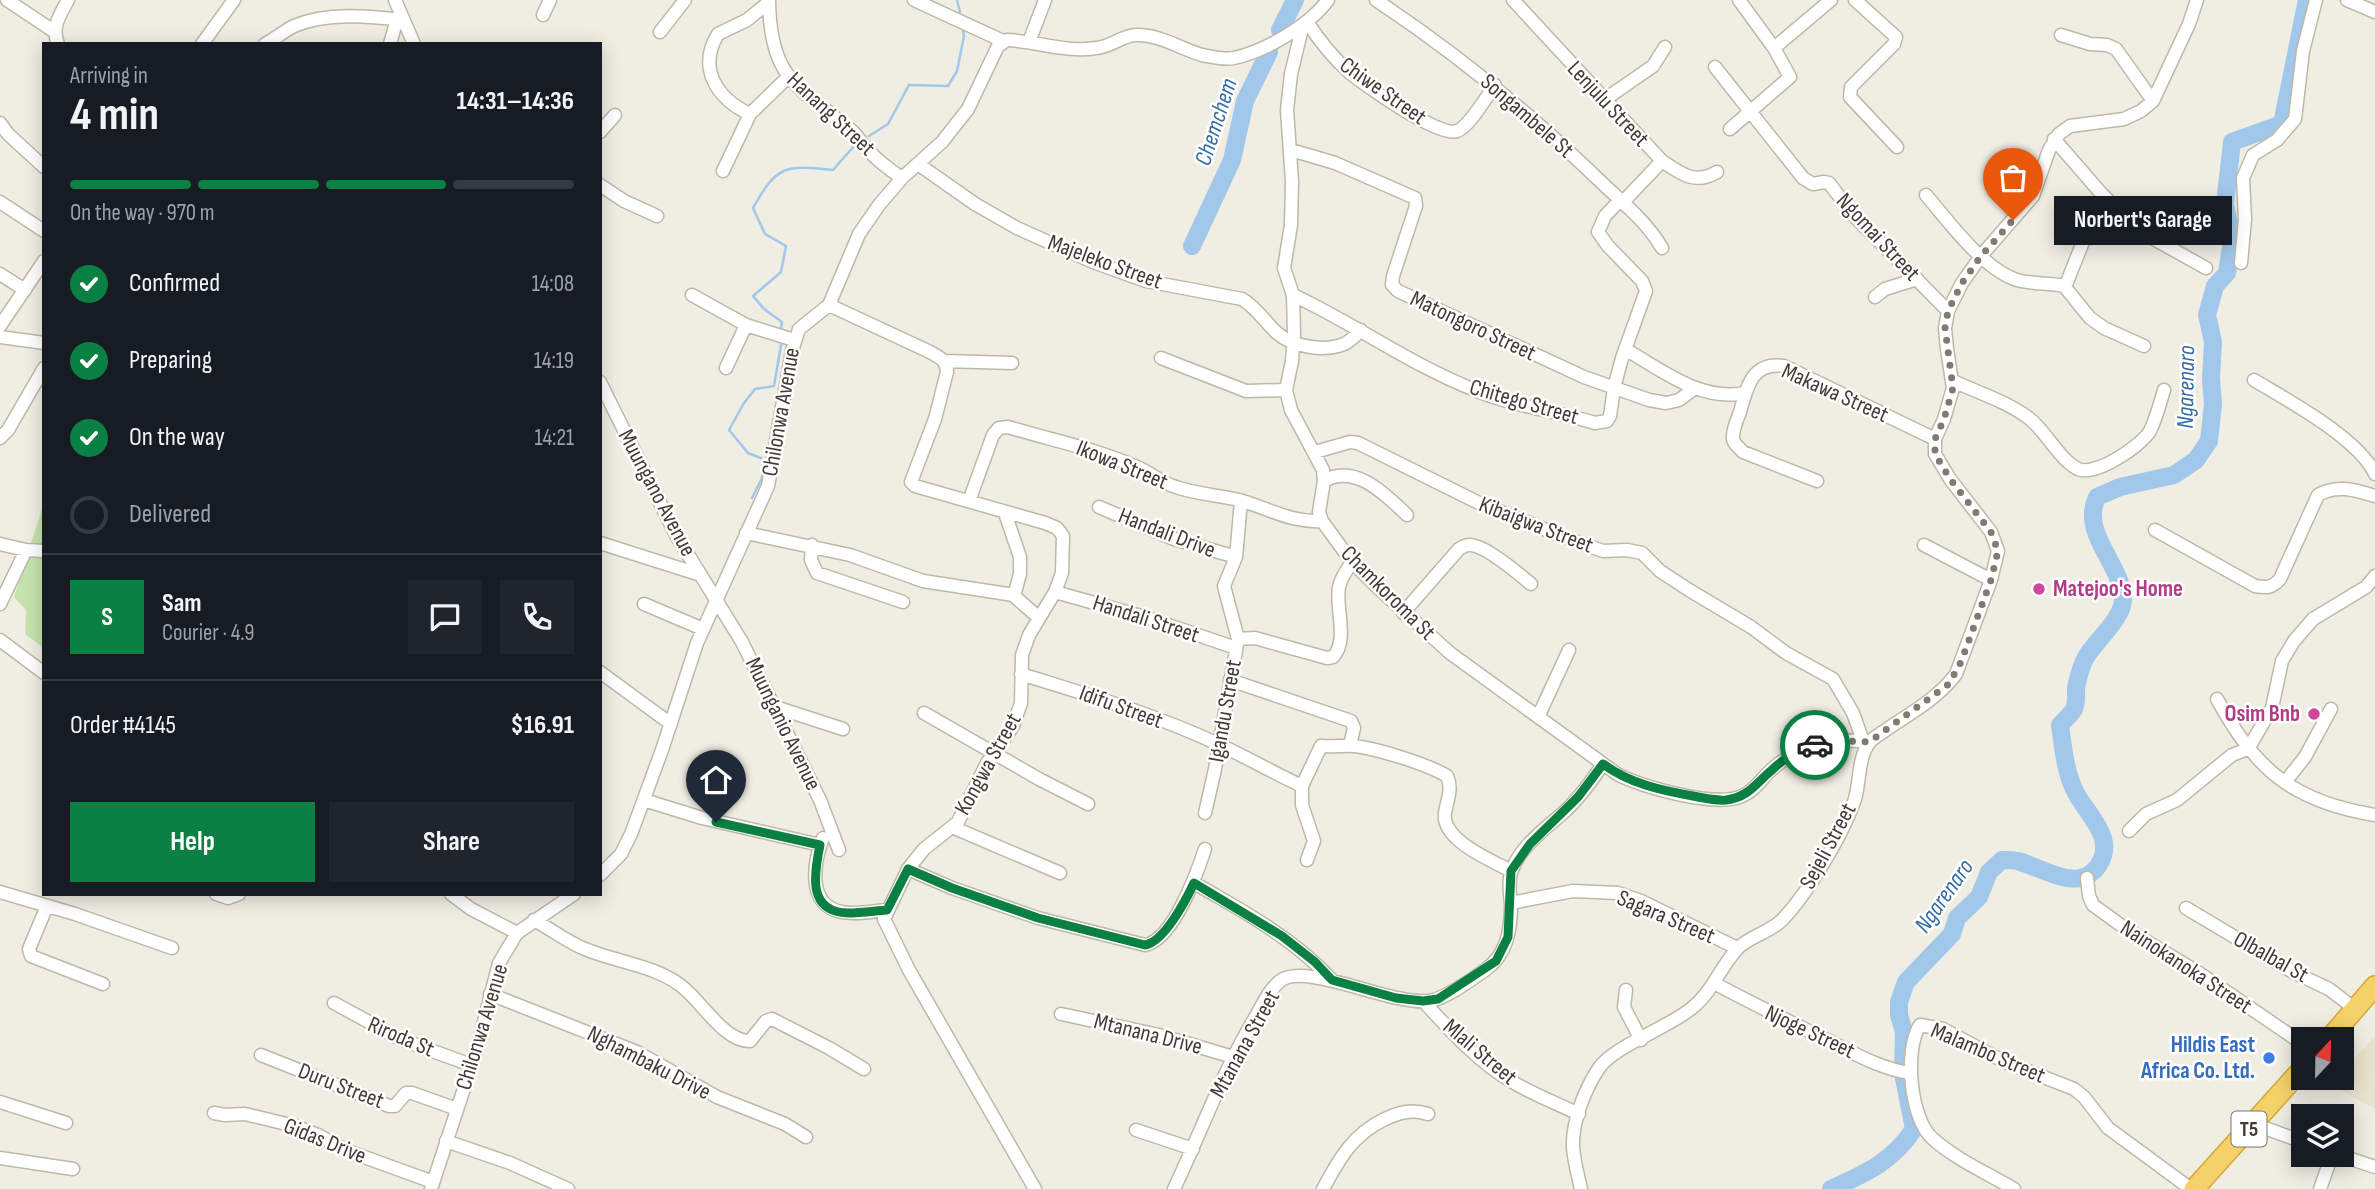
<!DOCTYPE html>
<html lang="en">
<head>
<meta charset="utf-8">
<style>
	:root { --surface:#171b24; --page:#20242c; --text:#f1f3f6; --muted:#9ea1a6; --line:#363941; --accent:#0b8043 }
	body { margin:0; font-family:"Sofia Sans Condensed",sans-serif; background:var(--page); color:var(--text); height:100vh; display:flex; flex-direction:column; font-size:26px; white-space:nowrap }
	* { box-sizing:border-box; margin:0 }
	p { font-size:23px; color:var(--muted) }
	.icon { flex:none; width:38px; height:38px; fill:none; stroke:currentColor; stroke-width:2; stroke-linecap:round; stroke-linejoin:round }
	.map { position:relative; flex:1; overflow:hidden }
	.drawer { position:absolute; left:42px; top:42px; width:560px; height:854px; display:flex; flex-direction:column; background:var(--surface); border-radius:0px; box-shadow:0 4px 18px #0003 }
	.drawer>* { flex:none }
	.needle { width:46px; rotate:22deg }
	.tools { position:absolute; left:2291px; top:1027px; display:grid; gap:14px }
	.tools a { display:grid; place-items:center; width:63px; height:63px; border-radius:0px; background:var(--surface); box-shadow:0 4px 18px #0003; font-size:35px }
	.pin { position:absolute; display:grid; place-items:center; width:60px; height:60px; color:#fff; margin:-72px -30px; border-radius:50% 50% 50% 0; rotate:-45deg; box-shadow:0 0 7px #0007 }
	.pin .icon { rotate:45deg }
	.courier { position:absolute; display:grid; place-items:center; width:70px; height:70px; margin:-35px; border:5px solid #0b8043; border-radius:50%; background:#fff; color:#222; box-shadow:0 2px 9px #0007 }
	.bubble { position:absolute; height:49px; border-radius:0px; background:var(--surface); box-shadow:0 4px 18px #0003; font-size:23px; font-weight:700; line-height:49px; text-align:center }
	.summary em { font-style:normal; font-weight:700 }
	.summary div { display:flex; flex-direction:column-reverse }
	.summary { display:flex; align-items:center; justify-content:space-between; height:119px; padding:0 28px }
	h1 { font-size:46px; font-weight:700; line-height:52px }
	.bar { display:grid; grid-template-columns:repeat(4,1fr); gap:10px 7px; align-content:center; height:84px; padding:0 28px }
	.bar i { height:9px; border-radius:5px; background:var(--line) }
	.bar .active { background:var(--accent) }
	.bar p { grid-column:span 4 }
	.line { display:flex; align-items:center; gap:18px; padding:0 28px; border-top:2px solid var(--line) }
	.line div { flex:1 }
	.round { display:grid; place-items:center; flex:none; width:74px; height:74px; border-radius:0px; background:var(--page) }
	ol { padding:0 28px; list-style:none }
	li { display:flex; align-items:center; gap:21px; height:77px }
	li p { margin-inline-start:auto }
	li .icon { padding:7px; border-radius:50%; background:var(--accent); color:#fff; stroke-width:4 }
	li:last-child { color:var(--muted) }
	li i { width:38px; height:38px; border:4px solid var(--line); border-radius:50% }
	.button { display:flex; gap:14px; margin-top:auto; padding:14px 28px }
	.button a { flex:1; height:80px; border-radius:0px; background:var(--accent); color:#fff; font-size:28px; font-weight:700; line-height:80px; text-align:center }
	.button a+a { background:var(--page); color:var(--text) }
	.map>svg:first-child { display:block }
	.education { fill:#e9e3cd }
	.green { fill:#c6e3ad }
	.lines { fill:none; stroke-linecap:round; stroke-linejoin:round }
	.stream { stroke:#a1c7eb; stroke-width:2.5 }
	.river { stroke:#a1c7eb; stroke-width:18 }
	.minor-casing { stroke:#beb8a9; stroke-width:15 }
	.highway-casing { stroke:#d3a83a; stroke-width:22 }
	.minor { stroke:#fff; stroke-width:12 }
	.highway { stroke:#f5d269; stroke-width:19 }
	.done { stroke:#7f7b71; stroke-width:7; stroke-dasharray:0 12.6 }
	.route { stroke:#0b8043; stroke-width:9 }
	.hotel-dot { fill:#d1479c; stroke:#fff; stroke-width:2.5 }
	.shop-dot { fill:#3f7fe0; stroke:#fff; stroke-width:2.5 }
	.labels { text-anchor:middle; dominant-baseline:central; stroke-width:5; stroke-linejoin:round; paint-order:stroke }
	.shield { fill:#fff; stroke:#7b7771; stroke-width:2 }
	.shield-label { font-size:21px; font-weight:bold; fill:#423d34 }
	.street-label { font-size:23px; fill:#423d34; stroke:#fff }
	.hotel-label { font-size:23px; font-weight:bold; fill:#b23c85; stroke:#fff; text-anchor:start }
	.shop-label { font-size:23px; font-weight:bold; fill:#366cbe; stroke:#fff; text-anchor:end }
	.water-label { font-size:24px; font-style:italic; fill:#346ca6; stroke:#fff }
</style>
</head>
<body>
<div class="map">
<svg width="2375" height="1189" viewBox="0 0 2375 1189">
	<rect width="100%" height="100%" fill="#f0ede3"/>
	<path class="education" d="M2375,1036V1109L2330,1084L2336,1078H2342V1072Z"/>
	<path class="green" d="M44,502V648L25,634L26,610L14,597Z"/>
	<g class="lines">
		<path class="stream" d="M957,0L960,12
			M869,136L888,124L909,85L948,86L957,71L964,36L963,30
			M781,329L782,322L764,309L753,296L781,272L786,246L765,234L753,208C777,165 785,165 833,170L854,146
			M752,498L762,478L763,459L748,453L729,430L744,403L755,389L774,386L781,345"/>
		<path class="river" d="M1280,30L1295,0
			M1192,246L1232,160L1245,101L1269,52
			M1831,1189C1866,1173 1892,1162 1914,1129L1903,1073L1904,1032L1899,1015V1002L1906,982L1952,934L1957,918L1979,897L1989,872L2002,860C2007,860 2013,860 2018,861C2035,866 2063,882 2081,878C2087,877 2095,871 2098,866C2118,837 2085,814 2074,789C2065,770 2063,746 2060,725C2064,720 2071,715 2074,709C2077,703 2076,694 2076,688C2078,678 2081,666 2086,657C2095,641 2124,618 2123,598C2121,563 2080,533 2097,497L2120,487L2174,475L2196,460L2209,441L2213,404L2211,379L2213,342L2207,315L2215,286L2227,273L2232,240L2225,204L2232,142L2282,124L2307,0"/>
		<defs>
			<path id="minor" d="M7,0L55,32
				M395,0L414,44
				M769,0C770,78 796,85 851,130C858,136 862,144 868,150C878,161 890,170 902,178
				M914,0L1003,41
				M1376,0C1457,54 1531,114 1601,182C1623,203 1646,221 1662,248
				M1513,0L1662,161C1681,174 1695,185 1717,172
				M1855,0L1896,37L1894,44L1851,87L1850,97L1897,147
				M2347,0L2375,12
				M543,15L550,0
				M1307,22C1319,40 1332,57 1349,72C1364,85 1440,138 1457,131C1469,127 1487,96 1495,85
				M1303,24L1291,74L1287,110L1292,181L1291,225L1284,268L1293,295L1294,334L1292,361L1286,390L1291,410L1323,470L1324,481L1319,512L1322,521L1352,562L1378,588L1450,653L1617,774C1641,787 1716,808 1742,796C1754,791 1760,781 1769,772C1796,746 1833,737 1869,742
				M660,32L685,0
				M2061,35L2090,44L2107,45L2116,49L2153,101
				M1029,42L1045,0
				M58,44C51,27 60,15 68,0
				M202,44L234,0
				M265,44C275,39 284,31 294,26C327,12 369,16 403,20
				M390,44L397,19
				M1774,48L1831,0
				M1715,67L1803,178L1813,184L1824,182L1829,183L1856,218L1948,311
				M1604,100L1653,66L1665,47
				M750,114C717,99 697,68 718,34L747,20L769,2
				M0,123L8,134L44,167
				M1730,129L1790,77L1774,48L1739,0
				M600,132L615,115
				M2054,139L2100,192L2136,229L2206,268
				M1291,150L1335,163L1415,198L1416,206L1393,276L1392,285L1398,291L1584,377L1649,400L1666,403L1679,400L1695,388
				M918,164L975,204L1017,228L1093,262L1146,281L1242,299C1257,308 1265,322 1277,333C1293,347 1324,352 1344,344C1351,341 1356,335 1361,330
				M723,171L750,114L788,77
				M600,185L624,201L657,216
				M1926,195C1949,222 1981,266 2014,279C2030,285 2048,282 2064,286L2090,318L2104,328L2144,346
				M0,202L44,231
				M1623,202L1662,161
				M2241,263L2245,219L2243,178L2253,155L2277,140L2295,119L2303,51L2316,0
				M0,274L25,290
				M2065,287L2083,242
				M692,295L746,325L794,340
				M1293,295C1355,324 1411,365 1475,390C1513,406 1556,411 1595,423L1607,421L1610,416L1614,388L1622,358L1646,291L1642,281L1608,246L1598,232L1605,216L1620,200
				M1875,297L1885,289L1917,279
				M829,305L930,352C939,357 947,360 947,372L935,419L911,482L915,486L1045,523L1057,528L1063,536L1062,573L1055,592L1029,635L1022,655L1021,703L1013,726L987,763L958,822L924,849L908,869L884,919L909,970L1035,1189
				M0,326L44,261
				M0,337L44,343
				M1625,349C1661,370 1701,402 1745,393
				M1161,358L1246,391L1286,390
				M944,361L1012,363
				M726,368L746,325
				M2254,380C2289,401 2358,438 2375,474
				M1953,381C1979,393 2008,402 2030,419C2047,433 2059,459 2078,469C2095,477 2141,446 2150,431C2156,419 2160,403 2164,390
				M600,382L676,535L742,642L820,800L839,850
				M0,438L8,430L44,368
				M1315,452L1350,442L1358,443L1481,504L1569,539L1603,551L1627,550L1642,553L1660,571L1689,590L1751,627L1786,653L1833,679L1853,713L1863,741
				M1324,481C1355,463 1385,494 1407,515
				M1817,481L1743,452C1739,447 1734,445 1733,439C1732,430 1737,420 1740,412C1747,387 1752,361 1784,366L1935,439
				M969,501L993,435L999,428L1008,427C1051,440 1096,449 1137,467C1151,473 1162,483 1176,487C1196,494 1218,495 1239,500C1268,508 1291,523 1322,521
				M1099,507L1174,539L1236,557
				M1005,513L1020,557V574L1014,596L1038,617
				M2155,530L2255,586C2267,588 2272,588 2280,579L2318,495C2337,484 2355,490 2375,496
				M746,533L850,555L923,581L1014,595
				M600,543L701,575
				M0,544L26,550L44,551
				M812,545L811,560L817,573L903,602
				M1924,545L1991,580
				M1055,592L1148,618L1236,648
				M0,604L26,550
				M644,604L703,629
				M1403,613L1459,549C1462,547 1465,545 1469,545C1484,544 1519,574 1531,584
				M1238,639L1224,586L1236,557L1241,501
				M0,640L44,673
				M600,672L671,724
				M1021,674C1088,695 1157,715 1220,745C1248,758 1274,773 1302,786
				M1230,680L1351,721L1354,728L1350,745
				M2217,699C2255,770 2294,802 2375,815
				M772,706L843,729
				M924,713L1039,779L1088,804
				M1538,717L1569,650
				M2285,782L2305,757L2331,709
				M644,800L702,818L820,845
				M1205,813L1215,769L1238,639L1255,638L1327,658L1333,657C1349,640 1335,608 1339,587C1341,577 1347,570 1352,562
				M952,827L1060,873
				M2129,831L2146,814L2177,800L2232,755L2248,749L2272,708L2282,661L2294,641L2313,619L2366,587L2375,576
				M823,838C813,864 807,906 842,912C856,915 872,911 887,910
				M1307,860L1314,841L1302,805V786L1321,746C1333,747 1345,745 1355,746C1378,749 1427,764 1447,776C1453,789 1447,800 1445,813C1441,840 1491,860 1511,871
				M908,869L952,888L1038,918L1145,945C1173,940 1197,873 1205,849
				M600,875L621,854L631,834L662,750L697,643L768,486L792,351L799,329L829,305L859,234L879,205L902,178L942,142L968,109L998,46L1007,40C1036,41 1066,53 1096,48C1111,47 1123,35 1136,35C1159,34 1181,49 1202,55C1213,57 1224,60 1234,58C1265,51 1309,26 1328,0
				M2087,878L2089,896L2093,905L2126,929L2199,973L2303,1044
				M1194,883C1243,911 1293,938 1332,980
				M0,892L75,914L172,948
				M216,894L228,898L239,894
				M451,894L471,909L517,933
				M1511,903L1573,891L1618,893L1641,901L1737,948
				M47,906L29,949L31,956L103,984
				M2186,908L2293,972L2329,989L2355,1009
				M534,920C551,929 567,942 585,949C616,962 653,965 680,985C701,1000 724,1042 750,1041L766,1021L772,1019L829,1048L864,1069
				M1714,983C1751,1003 1788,1021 1825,1039C1852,1052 1880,1069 1910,1073
				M1626,990L1624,1007L1641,1040
				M490,994L637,1052L717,1097L785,1124L806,1137
				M1423,1001C1450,1030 1477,1061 1511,1081C1532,1094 1556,1103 1579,1114
				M334,1003L400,1039L471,1065
				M1061,1014L1159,1035L1233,1057
				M261,1055L389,1106H395L406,1093H412L457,1109
				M0,1102L66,1123
				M214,1113L225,1115L245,1114L295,1126L318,1135L345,1150L433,1182
				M2254,1124L2303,1142
				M1136,1130L1193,1149
				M446,1141L510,1163L568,1189
				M2339,1155L2375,1167
				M0,1158L73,1169
				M431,1189L477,1049L499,963L517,933L574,894
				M1174,1189C1201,1132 1223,1071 1256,1016C1263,1004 1269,990 1280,981C1304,961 1393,1006 1429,1001C1445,999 1471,980 1485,970C1507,955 1511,930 1511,904C1510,894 1508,883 1511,873C1518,848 1545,829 1563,813C1579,799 1591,782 1603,764
				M1323,1189C1339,1159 1353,1134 1385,1119C1400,1112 1412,1109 1428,1114
				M1581,1189C1578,1175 1574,1162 1573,1147C1572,1121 1585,1089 1599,1068C1614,1046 1668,1028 1692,1008C1712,992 1720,968 1737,949C1748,937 1768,933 1781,921C1807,895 1843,834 1855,799C1860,782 1858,758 1869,743C1873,737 1884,732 1890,727C1913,712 1939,697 1956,674L1991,580L1998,551L1991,532L1950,479L1935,454V439L1944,419L1953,388L1947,349L1945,328L1948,311L1962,283L1981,256L2033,196L2049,150L2059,134L2070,126L2124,119L2141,111L2153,101L2189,24L2197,0
				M2014,1189C1987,1173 1955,1159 1932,1138C1910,1118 1904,1049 1920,1025L1943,1029L2005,1062L2074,1089L2084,1097L2108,1128L2191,1189
				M2320,1189L2332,1155"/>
			<path id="highway" d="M2328,1040L2375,986
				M2194,1189L2303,1068"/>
		</defs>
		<use href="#minor" class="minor-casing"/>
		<use href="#highway" class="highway-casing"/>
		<use href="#minor" class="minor"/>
		<use href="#highway" class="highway"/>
	</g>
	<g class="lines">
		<path class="done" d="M1815,745L1844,741L1869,742L1949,684L1961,662L1991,580L1998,551L1991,532L1950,479L1935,454V439L1944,419L1953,388L1945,328L1948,311L1962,283L1981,256L2013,220"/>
		<path class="route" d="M716,822L820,845C814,874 807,912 848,913C861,913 874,911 887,910L908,869L952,888L1038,918L1145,945C1164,942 1186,900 1194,883L1282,936L1315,962L1332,980L1396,998L1423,1001L1438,999L1496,961L1508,937L1511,871L1530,844L1578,797L1603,764C1631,784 1660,790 1693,796C1704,798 1715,801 1726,800C1749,797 1756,783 1772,770C1783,759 1800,748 1815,745"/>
	</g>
	<g class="hotel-dot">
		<circle cx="2039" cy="589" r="7"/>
		<circle cx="2314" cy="714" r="7"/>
	</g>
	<circle class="shop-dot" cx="2269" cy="1058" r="7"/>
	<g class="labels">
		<rect class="shield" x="2231.5" y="1111.5" width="35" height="35" rx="5"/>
		<g class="shield-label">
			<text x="2249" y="1129">T5</text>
		</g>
		<g class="street-label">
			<text transform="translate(1383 91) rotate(35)">Chiwe Street</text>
			<text transform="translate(1608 104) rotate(47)">Lenjulu Street</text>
			<text transform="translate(831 114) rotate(43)">Hanang Street</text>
			<text transform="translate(1527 116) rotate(41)">Songambele St</text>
			<text transform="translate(1878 237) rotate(47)">Ngomai Street</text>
			<text transform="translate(1105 262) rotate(20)">Majeleko Street</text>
			<text transform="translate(1473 326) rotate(25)">Matongoro Street</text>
			<text transform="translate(1835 393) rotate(24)">Makawa Street</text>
			<text transform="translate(1524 402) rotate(16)">Chitego Street</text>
			<text transform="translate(781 412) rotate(-80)">Chilonwa Avenue</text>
			<text transform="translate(1122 465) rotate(22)">Ikowa Street</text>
			<text transform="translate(657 493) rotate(62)">Muungano Avenue</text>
			<text transform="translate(1536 525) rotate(21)">Kibaigwa Street</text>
			<text transform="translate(1167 533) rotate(21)">Handali Drive</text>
			<text transform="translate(1388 593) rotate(45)">Chamkoroma St</text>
			<text transform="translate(1146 619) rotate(18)">Handali Street</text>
			<text transform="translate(1121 707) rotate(20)">Idifu Street</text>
			<text transform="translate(1225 711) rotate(-80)">Igandu Street</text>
			<text transform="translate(783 724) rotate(64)">Muunganio Avenue</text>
			<text transform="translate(988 764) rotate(-61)">Kongwa Street</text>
			<text transform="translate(1828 846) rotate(-62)">Sejeli Street</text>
			<text transform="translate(1666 917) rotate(23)">Sagara Street</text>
			<text transform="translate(2271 957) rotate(29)">Olbalbal St</text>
			<text transform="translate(2186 967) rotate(33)">Nainokanoka Street</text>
			<text transform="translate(482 1027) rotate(-73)">Chilonwa Avenue</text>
			<text transform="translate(1810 1032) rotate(25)">Njoge Street</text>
			<text transform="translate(1148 1034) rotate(14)">Mtanana Drive</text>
			<text transform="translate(401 1037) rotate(23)">Riroda St</text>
			<text transform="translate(1245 1044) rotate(-61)">Mtanana Street</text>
			<text transform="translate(1480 1052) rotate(40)">Mlali Street</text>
			<text transform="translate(1988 1053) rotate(23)">Malambo Street</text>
			<text transform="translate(649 1063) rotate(27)">Nghambaku Drive</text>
			<text transform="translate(341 1086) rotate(21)">Duru Street</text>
			<text transform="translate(325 1141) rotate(22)">Gidas Drive</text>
		</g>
		<g class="hotel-label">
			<text x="2053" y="589">Matejoo's Home</text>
			<text x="2300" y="714" text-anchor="end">Osim Bnb</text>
		</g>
		<g class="shop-label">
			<text x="2255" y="1045">Hildis East<tspan x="2255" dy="26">Africa Co. Ltd.</tspan></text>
		</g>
		<g class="water-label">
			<text transform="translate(1216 122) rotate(-72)">Chemchem</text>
			<text transform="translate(2186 387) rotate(-89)">Ngarenaro</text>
			<text transform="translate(1944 896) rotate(-55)">Ngarenaro</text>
		</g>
	</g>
</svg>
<div class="tools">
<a><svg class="needle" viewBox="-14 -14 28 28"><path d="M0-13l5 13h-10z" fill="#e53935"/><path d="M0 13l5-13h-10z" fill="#9ea1a6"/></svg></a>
<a><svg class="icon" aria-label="layers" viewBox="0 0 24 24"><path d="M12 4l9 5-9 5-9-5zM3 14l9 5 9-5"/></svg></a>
</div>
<div class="pin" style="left:2013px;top:220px;background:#ea580c"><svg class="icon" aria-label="bag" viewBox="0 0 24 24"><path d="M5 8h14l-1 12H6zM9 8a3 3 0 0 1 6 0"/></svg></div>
<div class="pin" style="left:716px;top:822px;background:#1f2937"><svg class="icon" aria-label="home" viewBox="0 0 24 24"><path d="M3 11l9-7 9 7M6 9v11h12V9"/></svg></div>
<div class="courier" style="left:1815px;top:745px"><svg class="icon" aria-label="car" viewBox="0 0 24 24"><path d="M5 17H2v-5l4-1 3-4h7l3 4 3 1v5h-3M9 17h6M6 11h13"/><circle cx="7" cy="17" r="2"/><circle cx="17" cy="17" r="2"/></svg></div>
<div class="bubble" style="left:2054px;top:196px;width:178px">Norbert's Garage</div>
<section class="drawer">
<div class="summary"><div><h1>4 min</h1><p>Arriving in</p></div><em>14:31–14:36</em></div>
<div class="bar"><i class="active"></i><i class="active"></i><i class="active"></i><i></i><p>On the way · 970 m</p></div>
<ol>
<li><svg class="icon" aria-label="check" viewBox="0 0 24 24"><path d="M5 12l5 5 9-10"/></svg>Confirmed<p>14:08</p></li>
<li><svg class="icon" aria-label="check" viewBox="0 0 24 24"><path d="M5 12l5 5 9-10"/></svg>Preparing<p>14:19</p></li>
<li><svg class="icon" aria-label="check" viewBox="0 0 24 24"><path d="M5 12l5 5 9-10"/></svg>On the way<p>14:21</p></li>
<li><i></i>Delivered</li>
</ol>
<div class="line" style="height:126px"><b class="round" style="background:var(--accent);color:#fff">S</b><div><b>Sam</b><p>Courier · 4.9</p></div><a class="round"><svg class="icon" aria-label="chat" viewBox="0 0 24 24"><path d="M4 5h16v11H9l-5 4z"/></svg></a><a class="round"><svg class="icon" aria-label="phone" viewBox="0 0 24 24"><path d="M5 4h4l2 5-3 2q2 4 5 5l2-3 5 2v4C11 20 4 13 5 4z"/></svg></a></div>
<div class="line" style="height:91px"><div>Order #4145</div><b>$16.91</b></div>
<div class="button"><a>Help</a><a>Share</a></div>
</section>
</div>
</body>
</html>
